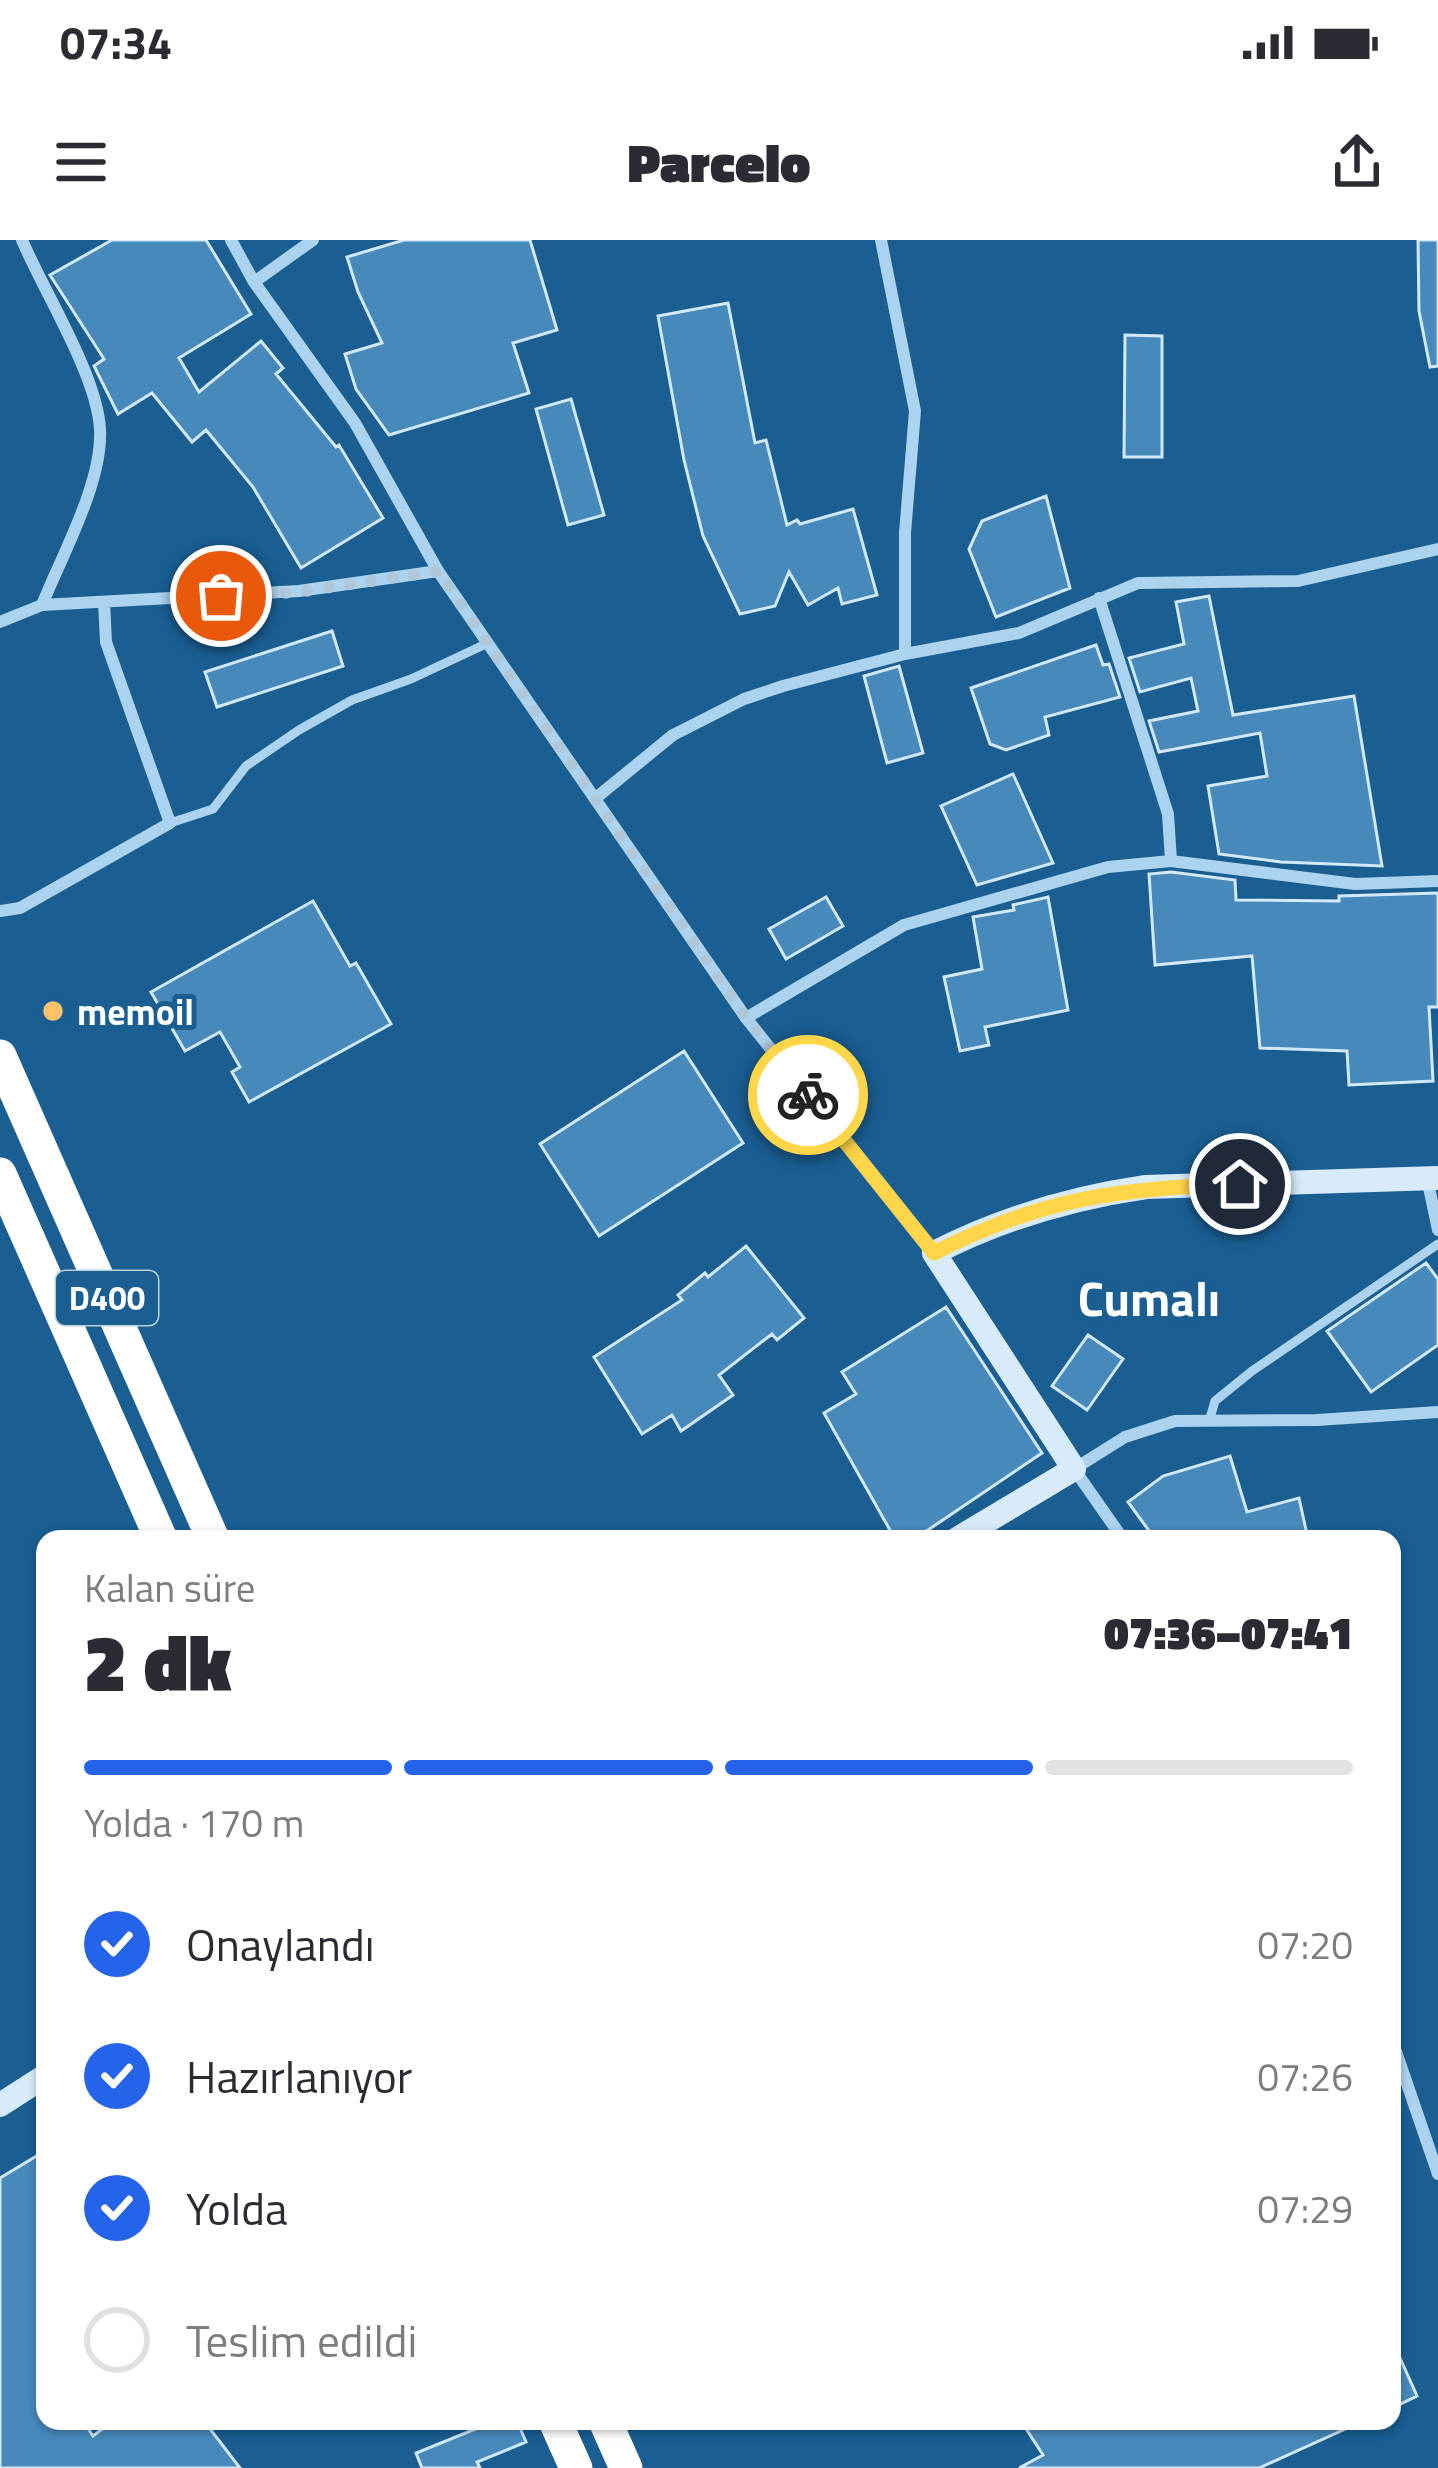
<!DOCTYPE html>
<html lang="tr">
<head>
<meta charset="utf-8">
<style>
	:root { --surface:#fff; --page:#f2f2f3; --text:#2b2b33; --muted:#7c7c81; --line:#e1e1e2; --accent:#2563eb }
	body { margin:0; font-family:"Titillium Web",sans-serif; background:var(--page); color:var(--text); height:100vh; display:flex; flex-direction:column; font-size:45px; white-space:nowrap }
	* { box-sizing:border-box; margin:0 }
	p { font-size:39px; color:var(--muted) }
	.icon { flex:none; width:66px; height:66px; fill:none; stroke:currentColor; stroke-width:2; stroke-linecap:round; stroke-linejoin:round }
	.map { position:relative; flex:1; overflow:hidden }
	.details { position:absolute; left:36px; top:1290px; width:1365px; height:900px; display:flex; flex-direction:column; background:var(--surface); border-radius:24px; box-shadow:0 3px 9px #0004 }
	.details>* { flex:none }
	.pin { position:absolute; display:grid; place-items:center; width:102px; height:102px; color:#fff; margin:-51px; border:6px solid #fff; border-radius:50%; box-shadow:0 3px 12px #0007 }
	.courier { position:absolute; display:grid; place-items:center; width:120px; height:120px; margin:-60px; border:9px solid #ffd54a; border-radius:50%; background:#fff; color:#222; box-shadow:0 3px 15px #0007 }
	.headline em { font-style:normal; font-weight:800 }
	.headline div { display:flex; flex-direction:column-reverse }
	.headline { display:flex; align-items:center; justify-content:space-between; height:204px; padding:0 48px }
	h1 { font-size:78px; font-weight:800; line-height:90px }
	.bar { display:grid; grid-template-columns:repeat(4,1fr); gap:18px 12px; align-content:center; height:144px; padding:0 48px }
	.bar i { height:15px; border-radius:9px; background:var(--line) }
	.bar .on { background:var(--accent) }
	.bar p { grid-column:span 4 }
	ol { padding:0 48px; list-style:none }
	li { display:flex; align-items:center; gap:36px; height:132px }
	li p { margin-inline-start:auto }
	li .icon { padding:12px; border-radius:50%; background:var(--accent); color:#fff; stroke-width:4 }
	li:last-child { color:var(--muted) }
	li i { width:66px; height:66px; border:6px solid var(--line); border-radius:50% }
	.status { display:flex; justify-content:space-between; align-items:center; height:84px; padding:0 60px; background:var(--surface); direction:ltr }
	.status svg { height:33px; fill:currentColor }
	header { display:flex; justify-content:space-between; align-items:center; height:156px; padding:0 48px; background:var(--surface); font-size:54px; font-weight:800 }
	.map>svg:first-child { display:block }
	.building { fill:#4789bb; stroke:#d1e9fb; stroke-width:3 }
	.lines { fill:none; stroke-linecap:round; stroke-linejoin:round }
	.lane { stroke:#abd2ef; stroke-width:9 }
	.street { stroke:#abd2ef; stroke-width:12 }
	.secondary { stroke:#d8ebfb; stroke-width:24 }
	.highway { stroke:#fff; stroke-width:33 }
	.done { stroke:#afc7d9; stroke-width:12; stroke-dasharray:0 21.6 }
	.route { stroke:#ffd54a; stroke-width:15 }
	.poi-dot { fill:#ffc169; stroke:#1a5e92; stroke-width:4.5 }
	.labels { text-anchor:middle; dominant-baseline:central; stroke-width:10; stroke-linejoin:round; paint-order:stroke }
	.shield { fill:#1a5e92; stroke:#bacfde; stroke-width:3 }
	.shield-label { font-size:33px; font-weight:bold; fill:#fff }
	.poi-label { font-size:36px; font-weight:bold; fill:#fff; stroke:#1a5e92; text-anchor:start }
	.district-label { font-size:48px; font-weight:bold; fill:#fff; stroke:#1a5e92 }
</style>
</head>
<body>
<div class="status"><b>07:34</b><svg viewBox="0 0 49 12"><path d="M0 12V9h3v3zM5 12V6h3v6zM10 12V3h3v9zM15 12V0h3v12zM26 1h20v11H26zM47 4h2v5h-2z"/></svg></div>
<header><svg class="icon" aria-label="menu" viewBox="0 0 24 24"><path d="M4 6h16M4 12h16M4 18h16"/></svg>Parcelo<svg class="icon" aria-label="share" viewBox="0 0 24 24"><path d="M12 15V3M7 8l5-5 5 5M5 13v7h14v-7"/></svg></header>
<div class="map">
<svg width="1438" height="2228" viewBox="0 0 1438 2228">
	<rect width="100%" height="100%" fill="#1a5e92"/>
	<path class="building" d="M112,0H206L251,74L179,118L199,152L261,101L283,128L276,134L336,207L339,205L383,278L301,328L253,247L206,190L192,202L152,153L118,174L94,126L104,119L50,35Z
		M404,0H530L557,90L513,103L529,153L389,195L356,149L345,114L382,103L358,52L347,17Z
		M1418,0H1438V126L1430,127L1419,71Z
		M728,63L755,203L766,200L787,285L797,280L800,284L853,269L877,355L842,364L838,348L808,365L789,332L775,366L740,374L703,296L684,220L658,76Z
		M1125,95L1162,96V217H1124Z
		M571,159L604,275L568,285L536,169Z
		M1046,256L1070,348L996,377L969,309L982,281Z
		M1209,356L1233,475L1354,456L1382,626L1281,622L1219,614L1208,546L1267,536L1260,493L1159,512L1149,481L1198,471L1191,438L1140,452L1129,418L1184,404L1176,362Z
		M332,391L343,426L217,467L205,432Z
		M1096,405L1103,425L1109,424L1120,457L1045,477L1049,495L1006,510L990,504L971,448Z
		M899,426L923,513L887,523L864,436Z
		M1013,534L1053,623L977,645L941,566Z
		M1171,632L1235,640L1236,660L1339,661V656L1438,653V767H1429L1433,841L1349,845L1347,811L1260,808L1252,716L1155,725L1149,634Z
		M826,657L843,686L786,719L769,689Z
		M1048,657L1068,770L985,787L989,805L960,811L944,737L982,729L973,677L1014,670L1013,665Z
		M313,661L350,726L356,723L391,784L249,862L232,832L240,827L220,792L185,811L151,752Z
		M684,811L743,903L599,996L540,904Z
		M746,1006L804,1078L777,1100L772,1094L719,1135L733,1155L681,1191L672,1175L642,1194L594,1117L682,1060L678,1055L705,1033L708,1037Z
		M1426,1023L1438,1039V1105L1371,1152L1327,1091Z
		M946,1067L1042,1213L928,1290L912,1299H895L824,1173L856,1154L842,1132Z
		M1088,1095L1123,1119L1087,1170L1052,1146Z
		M1230,1216L1247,1272L1299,1258L1308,1299H1155L1128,1262L1163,1236Z
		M45,1911V2181H83L93,2196L113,2181H204L240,2228H0V1938Z
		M1392,2100L1417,2156L1392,2168Z
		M495,2181H517L526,2202L477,2222L480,2228H422L416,2213Z
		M1021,2181H1363L1259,2228H1019L1043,2215Z"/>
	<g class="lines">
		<path class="lane" d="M170,583L213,569L246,526L299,490L352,460L411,439L488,403
			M1210,1178L1215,1161L1252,1131L1438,1004"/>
		<path class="street" d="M22,0C44,52 97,135 100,189C103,242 62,315 42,365
			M231,0L254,42L355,183L438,331L746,778L934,1013
			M881,0L915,171L905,293V414
			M254,42L313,0
			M1099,358L1168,574L1171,621
			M0,382L42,365L299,351L438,331
			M597,557L673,495L744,459L783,446L905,414L1019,393L1138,343L1298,341L1438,309
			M0,671L20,668L170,583L106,402L104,362
			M746,778L904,685L1108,627L1171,621L1355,644L1438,641
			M1427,938L1438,990
			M1123,1299L1074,1229L1125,1197L1175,1181L1317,1180L1438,1172
			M1392,1800L1438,1934"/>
		<path class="secondary" d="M957,1299L1074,1229L934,1013C1002,978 1070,958 1146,947L1438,938
			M0,1865L45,1836"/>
		<path class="highway" d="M0,816L213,1299
			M0,934L161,1299
			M555,2181L576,2228
			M605,2181L626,2228"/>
	</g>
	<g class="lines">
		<path class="done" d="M221,356L299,352L438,331L746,778L808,855"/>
		<path class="route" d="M808,855L934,1013C1041,958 1122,948 1240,944"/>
	</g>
	<circle class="poi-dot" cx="53" cy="771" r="12"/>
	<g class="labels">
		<rect class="shield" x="56" y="1031" width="102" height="54" rx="9"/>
		<g class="shield-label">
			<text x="107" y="1058">D400</text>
		</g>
		<g class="poi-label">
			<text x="77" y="771">memoil</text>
		</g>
		<g class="district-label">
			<text x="1149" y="1058">Cumalı</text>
		</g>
	</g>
</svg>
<div class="pin" style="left:221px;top:356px;background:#ea580c"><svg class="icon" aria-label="bag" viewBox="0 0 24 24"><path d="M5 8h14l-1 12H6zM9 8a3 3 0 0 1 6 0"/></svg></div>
<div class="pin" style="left:1240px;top:944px;background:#1f2937"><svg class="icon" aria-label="home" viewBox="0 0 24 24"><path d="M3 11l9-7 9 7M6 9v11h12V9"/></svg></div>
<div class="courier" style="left:808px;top:855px"><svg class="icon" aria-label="bike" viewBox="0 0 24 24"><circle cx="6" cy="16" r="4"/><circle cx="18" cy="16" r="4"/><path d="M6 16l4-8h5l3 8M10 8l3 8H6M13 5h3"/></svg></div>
<section class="details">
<div class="headline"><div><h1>2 dk</h1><p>Kalan süre</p></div><em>07:36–07:41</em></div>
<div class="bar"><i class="on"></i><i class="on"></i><i class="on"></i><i></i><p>Yolda · 170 m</p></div>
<ol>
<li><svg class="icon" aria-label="check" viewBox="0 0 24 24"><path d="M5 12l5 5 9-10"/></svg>Onaylandı<p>07:20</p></li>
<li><svg class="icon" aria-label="check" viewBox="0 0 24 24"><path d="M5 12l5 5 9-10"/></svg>Hazırlanıyor<p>07:26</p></li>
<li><svg class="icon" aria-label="check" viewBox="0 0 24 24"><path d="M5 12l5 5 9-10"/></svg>Yolda<p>07:29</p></li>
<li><i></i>Teslim edildi</li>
</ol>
</section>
</div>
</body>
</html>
